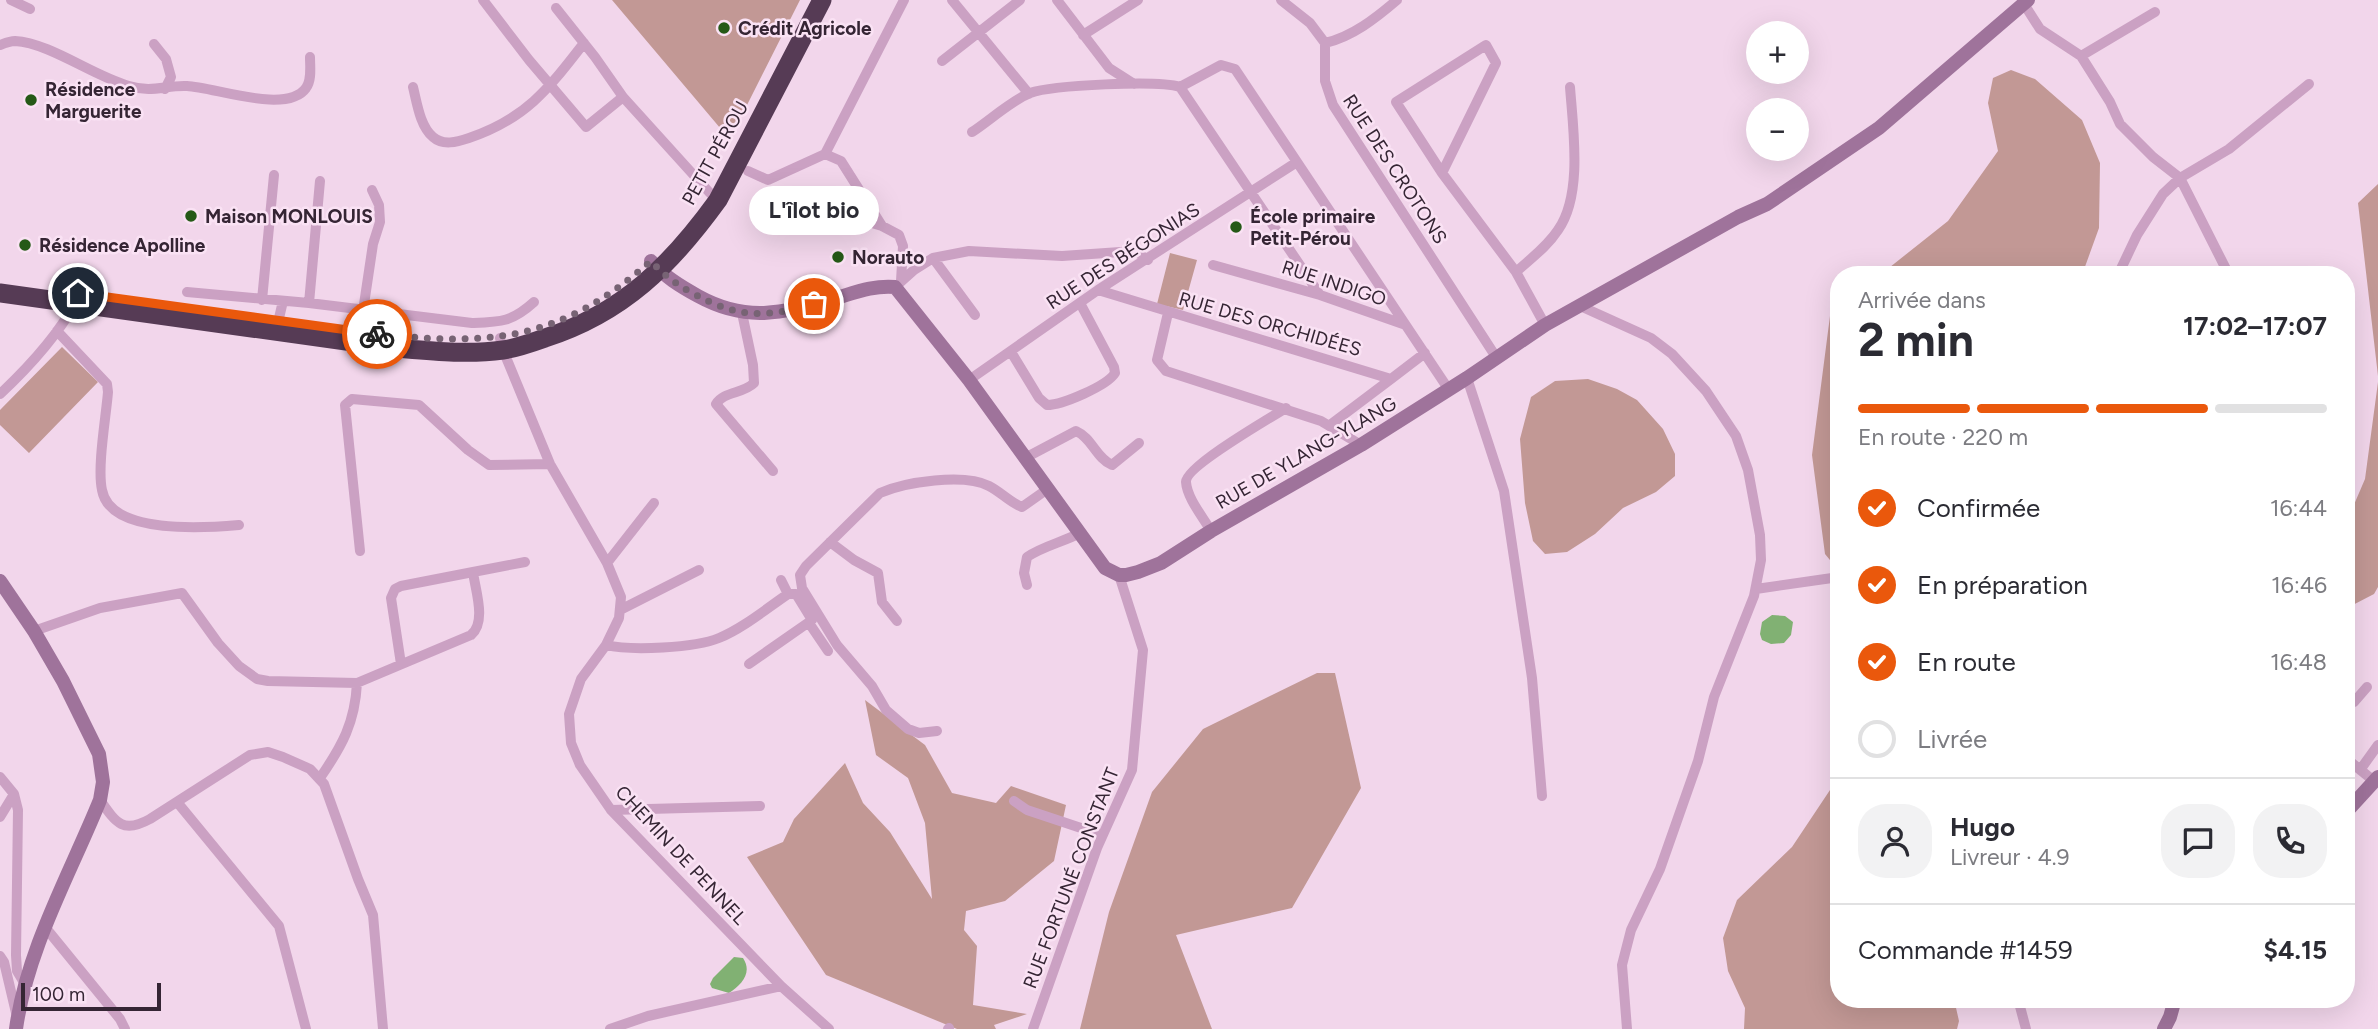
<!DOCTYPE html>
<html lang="fr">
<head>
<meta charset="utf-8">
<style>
	:root { --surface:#fff; --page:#f2f2f3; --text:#2b2b33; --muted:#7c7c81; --line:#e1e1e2; --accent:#ea580c }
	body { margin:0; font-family:Figtree,sans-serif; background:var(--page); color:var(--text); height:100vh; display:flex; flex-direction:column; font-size:26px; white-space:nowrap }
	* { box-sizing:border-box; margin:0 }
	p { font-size:23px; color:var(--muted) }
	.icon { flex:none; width:38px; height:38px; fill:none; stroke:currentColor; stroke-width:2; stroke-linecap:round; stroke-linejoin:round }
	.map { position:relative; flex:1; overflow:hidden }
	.side { position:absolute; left:1830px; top:266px; width:525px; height:742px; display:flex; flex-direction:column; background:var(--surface); border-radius:28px; box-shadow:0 7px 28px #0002 }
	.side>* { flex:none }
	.buttons { position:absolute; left:1746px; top:21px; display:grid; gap:14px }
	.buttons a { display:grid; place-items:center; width:63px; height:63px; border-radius:50%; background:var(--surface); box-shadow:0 7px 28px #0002; font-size:35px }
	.scale { position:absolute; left:21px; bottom:18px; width:140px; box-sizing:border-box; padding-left:7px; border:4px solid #352534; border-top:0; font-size:19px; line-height:24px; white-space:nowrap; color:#352534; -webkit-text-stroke:5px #fae2f4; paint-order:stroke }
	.pin { position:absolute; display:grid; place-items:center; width:60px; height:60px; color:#fff; margin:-30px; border:4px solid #fff; border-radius:50%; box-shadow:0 2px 7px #0007 }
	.courier { position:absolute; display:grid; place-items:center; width:70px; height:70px; margin:-35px; border:5px solid #ea580c; border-radius:50%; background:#fff; color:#222; box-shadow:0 2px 9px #0007 }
	.bubble { position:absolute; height:49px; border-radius:24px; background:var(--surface); box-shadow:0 7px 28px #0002; font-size:23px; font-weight:700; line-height:49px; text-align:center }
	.headline em { font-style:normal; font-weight:700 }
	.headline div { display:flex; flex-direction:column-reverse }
	.headline { display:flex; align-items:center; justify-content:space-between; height:119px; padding:0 28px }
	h1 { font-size:46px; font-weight:700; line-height:52px }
	.bar { display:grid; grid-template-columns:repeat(4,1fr); gap:10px 7px; align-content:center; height:84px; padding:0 28px }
	.bar i { height:9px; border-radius:5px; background:var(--line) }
	.bar .active { background:var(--accent) }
	.bar p { grid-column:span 4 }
	.line { display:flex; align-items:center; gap:18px; padding:0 28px; border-top:2px solid var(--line) }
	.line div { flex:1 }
	.round { display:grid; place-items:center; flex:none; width:74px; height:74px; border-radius:28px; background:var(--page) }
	ol { padding:0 28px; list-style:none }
	li { display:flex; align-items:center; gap:21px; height:77px }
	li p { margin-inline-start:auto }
	li .icon { padding:7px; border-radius:50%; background:var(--accent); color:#fff; stroke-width:4 }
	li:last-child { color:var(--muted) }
	li i { width:38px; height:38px; border:4px solid var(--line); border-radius:50% }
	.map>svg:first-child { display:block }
	.green { fill:#c29895 }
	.water { fill:#81b173 }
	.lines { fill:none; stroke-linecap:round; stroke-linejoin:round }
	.street { stroke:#cba1c3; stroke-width:10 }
	.secondary { stroke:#9f739b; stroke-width:14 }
	.highway { stroke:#563b55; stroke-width:19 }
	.done { stroke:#776374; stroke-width:7; stroke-dasharray:0 12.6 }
	.route { stroke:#ea580c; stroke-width:9 }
	.poi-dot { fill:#255917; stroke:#fae2f4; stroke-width:2.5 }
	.labels { text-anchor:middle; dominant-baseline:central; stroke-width:5; stroke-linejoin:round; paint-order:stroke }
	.poi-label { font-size:19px; font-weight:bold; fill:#352534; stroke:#fae2f4; text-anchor:start }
	.street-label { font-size:19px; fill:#352534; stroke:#fae2f4 }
</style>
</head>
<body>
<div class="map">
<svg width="2378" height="1029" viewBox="0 0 2378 1029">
	<rect width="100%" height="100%" fill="#f2d6eb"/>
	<path class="green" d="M612,0H800L745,109L726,135Z
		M2011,70L2035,79L2082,120L2100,163L2099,228L2082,275H1880L1948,221L1998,151L1988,103L1993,78Z
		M2378,184V376L2358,203Z
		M1170,253L1197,260L1183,310L1157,304Z
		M1839,294V571L1825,554L1812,455L1830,316Z
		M62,347L98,382L29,453L0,425V410Z
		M1588,379L1617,389L1637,400L1663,429L1675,454V476L1656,492L1623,508L1595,534L1567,552L1545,554L1533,541L1525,503L1520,439L1531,397L1555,381Z
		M2378,382V587L2374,594L2347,608V521L2365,479Z
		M1317,673H1335L1361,788L1292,908L1176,935L1212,1029H1080L1109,912L1152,792L1203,729Z
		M865,700L925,745L952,793L996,803L1011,786L1066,805L1054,861L1005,901L966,911L964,930L977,946L973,1005L1027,1014L994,1025L996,1029H957L826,975L747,857L783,842L794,819L845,763L863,803L890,832L932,899L925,823L908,778L876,755Z
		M1839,769V999H1954L1959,1021L1957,1029H1744L1745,1008L1728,971L1723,938L1737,900L1792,847L1834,784Z"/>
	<path class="water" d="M1772,615L1785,616L1793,622L1791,635L1784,643L1771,644L1762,640L1760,634L1762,622Z
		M734,957L743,958C753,973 741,985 729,993L712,988L710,984L713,978Z"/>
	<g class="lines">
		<path class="street" d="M11,0L30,9
			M483,0L529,60L586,127L623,97
			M952,0L1029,94
			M1057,0L1109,68L1134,84
			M1281,0L1310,23L1325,43V81L1333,105L1496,357
			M2024,4L2040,29L2081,56L2110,102L2120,124L2153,157L2180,178L2229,275
			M556,8L595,57L623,97L709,192L718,200
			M1083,35L1138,0
			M1325,43C1352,37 1376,18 1397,0
			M154,44L166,59L171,77L165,89
			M0,45C5,43 10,41 15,41C50,43 93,76 129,86C152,93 166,85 187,86C214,87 287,115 306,88C312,80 310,67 310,57
			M2081,56L2155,12
			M942,61L1020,0
			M413,87C417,103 420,126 433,137C443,146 457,142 469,138C526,119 549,88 584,43
			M1180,87L1221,65L1235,69L1449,390
			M1180,87L1320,295
			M972,132C989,121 1012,100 1030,93C1053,85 1158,80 1180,87
			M825,154L841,161L882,226
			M748,171L768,180L825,154L904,0
			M1442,173L1496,63L1486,45L1396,102L1442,173L1516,272L1545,325
			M831,211L882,226L899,235L903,246L901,281
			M933,258L975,315
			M1213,265L1320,295L1403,324
			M1516,272C1530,259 1547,247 1558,230C1583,195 1573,128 1570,87
			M2118,275L2137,235L2163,194L2180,178L2229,149L2309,84
			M895,287L914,270L933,258L969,251L1062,256L1135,251L1148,260
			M1098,290L1391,379L1425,353
			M187,292L309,303L472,323C501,322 512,322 534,302
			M262,300L274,175
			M309,303L320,181
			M1578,305L1651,338L1672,354L1706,391L1736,436L1748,470L1760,535L1761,560L1754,596L1714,697L1698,761L1660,869L1631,930L1622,965L1627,1029
			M363,311L373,244L380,222L379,205L372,190
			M742,313L753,365L754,383C743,394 724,391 716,404L773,471
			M1168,313L1157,360L1166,371L1321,421L1361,445
			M57,331L107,384L108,392C106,417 97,467 102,490C110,535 205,528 239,525
			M276,331L283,301
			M500,338L503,350L550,464L607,563L621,597L619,618L606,645L581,679L569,714L571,743L580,765L611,810L781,986L829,1029
			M1011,352L1039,398L1047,405C1062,405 1107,386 1115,373L1114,367L1080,303
			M1467,378L1504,491L1532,678L1542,796
			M969,380L1098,290L1297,162
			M0,394C29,367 57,336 76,302
			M1330,425L1391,379
			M1025,458L1076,431C1092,438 1096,458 1112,465L1139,443
			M1211,531C1203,517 1187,498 1186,482C1185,467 1270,418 1286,408
			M830,542L854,560L878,573L882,602L897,621
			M360,551L345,405L352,399L419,405L468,450L489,465L550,464
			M607,563L654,503
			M473,572L525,562
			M781,580L788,594
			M1027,585L1024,573L1027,557C1043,546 1063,542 1080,533
			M1756,589L1839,577
			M622,609L699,570
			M809,623L828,651
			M34,631L100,608L182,593L218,643L239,666L257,679L268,681L357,683L471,635C487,622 475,589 473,572L401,586L395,589L391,598L401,664
			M606,645C631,651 695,648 719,638C743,628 766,609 788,594H796L812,620L749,664
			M2347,704L2354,702L2367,687
			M937,731L919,733L908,729L886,710L872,686L837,645L802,588L800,575L806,566L880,493C905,482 964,473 989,486C1001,492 1009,502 1022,507L1049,488
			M2347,759L2374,781
			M2360,770L2378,745
			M0,777L14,794L18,810L16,955L17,971L26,986
			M320,778C342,746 355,723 357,683
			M100,800C116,823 123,834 150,819L250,755L268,752L283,757L310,769L324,784L358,879L373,915L383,1029
			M1014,801L1027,810L1102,835
			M177,802L279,926L306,1029
			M611,810L760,806
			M0,817L14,794
			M45,927L120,1019L125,1029
			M0,956L4,962L17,1017
			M2018,999L2026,1029
			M610,1029L648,1016L781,986
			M948,1029L949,1028
			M1033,1029L1097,848L1132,770L1143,650L1119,575"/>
		<path class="secondary" d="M651,261C665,277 680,286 698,296C747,323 782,313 833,299C854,293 873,285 895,287L969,380L1105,568L1119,575H1126L1138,572L1161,563L1211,531L1361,445L1467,378L1545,325L1738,217L1767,204L1879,128L2028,0
			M0,581L34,631L63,681L99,754L103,782L100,800C70,874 27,949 16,1029
			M2347,811L2378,777
			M2164,1029L2170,1017L2175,999"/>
		<path class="highway" d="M0,293L396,348C431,351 468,355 503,350C517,348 531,343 545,338C623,313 671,265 718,200L822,0"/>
	</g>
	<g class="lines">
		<path class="done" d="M377,334C492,346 560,341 651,261C664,275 677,285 694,294C738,318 766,318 814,304"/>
		<path class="route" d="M78,293L377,334"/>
	</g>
	<g class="poi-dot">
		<circle cx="724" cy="28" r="7"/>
		<circle cx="31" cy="100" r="7"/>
		<circle cx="191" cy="216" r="7"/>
		<circle cx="1236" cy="227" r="7"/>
		<circle cx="25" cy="245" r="7"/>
		<circle cx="838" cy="257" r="7"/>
	</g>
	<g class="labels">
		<g class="poi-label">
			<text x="738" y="28">Crédit Agricole</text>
			<text x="45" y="89">Résidence<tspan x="45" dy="22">Marguerite</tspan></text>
			<text x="205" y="216">Maison MONLOUIS</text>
			<text x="1250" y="216">École primaire<tspan x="1250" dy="22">Petit-Pérou</tspan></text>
			<text x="39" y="245">Résidence Apolline</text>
			<text x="852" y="257">Norauto</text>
		</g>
		<g class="street-label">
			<text transform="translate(715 153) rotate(-61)">PETIT PÉROU</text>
			<text transform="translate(1395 169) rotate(57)">RUE DES CROTONS</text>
			<text transform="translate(1123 256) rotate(-33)">RUE DES BÉGONIAS</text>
			<text transform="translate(1334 283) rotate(18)">RUE INDIGO</text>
			<text transform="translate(1270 324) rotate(16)">RUE DES ORCHIDÉES</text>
			<text transform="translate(1306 453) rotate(-30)">RUE DE YLANG-YLANG</text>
			<text transform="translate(681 855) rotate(47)">CHEMIN DE PENNEL</text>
			<text transform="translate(1071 878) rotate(-69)">RUE FORTUNÉ CONSTANT</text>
		</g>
	</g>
</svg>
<div class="buttons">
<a>+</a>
<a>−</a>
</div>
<div class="scale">100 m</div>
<div class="pin" style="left:814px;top:304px;background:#ea580c"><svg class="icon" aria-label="bag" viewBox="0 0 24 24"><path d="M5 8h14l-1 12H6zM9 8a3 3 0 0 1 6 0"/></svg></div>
<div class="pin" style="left:78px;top:293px;background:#1f2937"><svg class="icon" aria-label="home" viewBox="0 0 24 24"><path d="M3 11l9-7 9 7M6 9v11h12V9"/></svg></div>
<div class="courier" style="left:377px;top:334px"><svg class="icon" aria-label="bike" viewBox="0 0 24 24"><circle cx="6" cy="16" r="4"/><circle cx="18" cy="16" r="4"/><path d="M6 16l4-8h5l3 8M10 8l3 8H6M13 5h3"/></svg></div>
<div class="bubble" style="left:749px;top:186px;width:130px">L'îlot bio</div>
<section class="side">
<div class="headline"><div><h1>2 min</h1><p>Arrivée dans</p></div><em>17:02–17:07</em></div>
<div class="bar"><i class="active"></i><i class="active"></i><i class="active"></i><i></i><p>En route · 220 m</p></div>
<ol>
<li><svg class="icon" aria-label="check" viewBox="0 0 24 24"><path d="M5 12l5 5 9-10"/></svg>Confirmée<p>16:44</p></li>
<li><svg class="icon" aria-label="check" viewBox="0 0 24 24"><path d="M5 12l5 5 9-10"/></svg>En préparation<p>16:46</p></li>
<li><svg class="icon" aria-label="check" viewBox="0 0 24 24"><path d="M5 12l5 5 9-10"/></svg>En route<p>16:48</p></li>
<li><i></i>Livrée</li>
</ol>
<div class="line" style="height:126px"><a class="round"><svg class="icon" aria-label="person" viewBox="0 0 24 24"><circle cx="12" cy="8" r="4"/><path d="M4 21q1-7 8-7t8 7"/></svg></a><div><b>Hugo</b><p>Livreur · 4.9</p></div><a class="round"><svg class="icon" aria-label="chat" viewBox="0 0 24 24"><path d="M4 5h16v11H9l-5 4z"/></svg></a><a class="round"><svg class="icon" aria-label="phone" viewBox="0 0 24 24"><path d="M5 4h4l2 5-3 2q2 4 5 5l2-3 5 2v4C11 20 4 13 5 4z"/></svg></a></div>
<div class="line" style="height:91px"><div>Commande #1459</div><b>$4.15</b></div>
</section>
</div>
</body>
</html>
